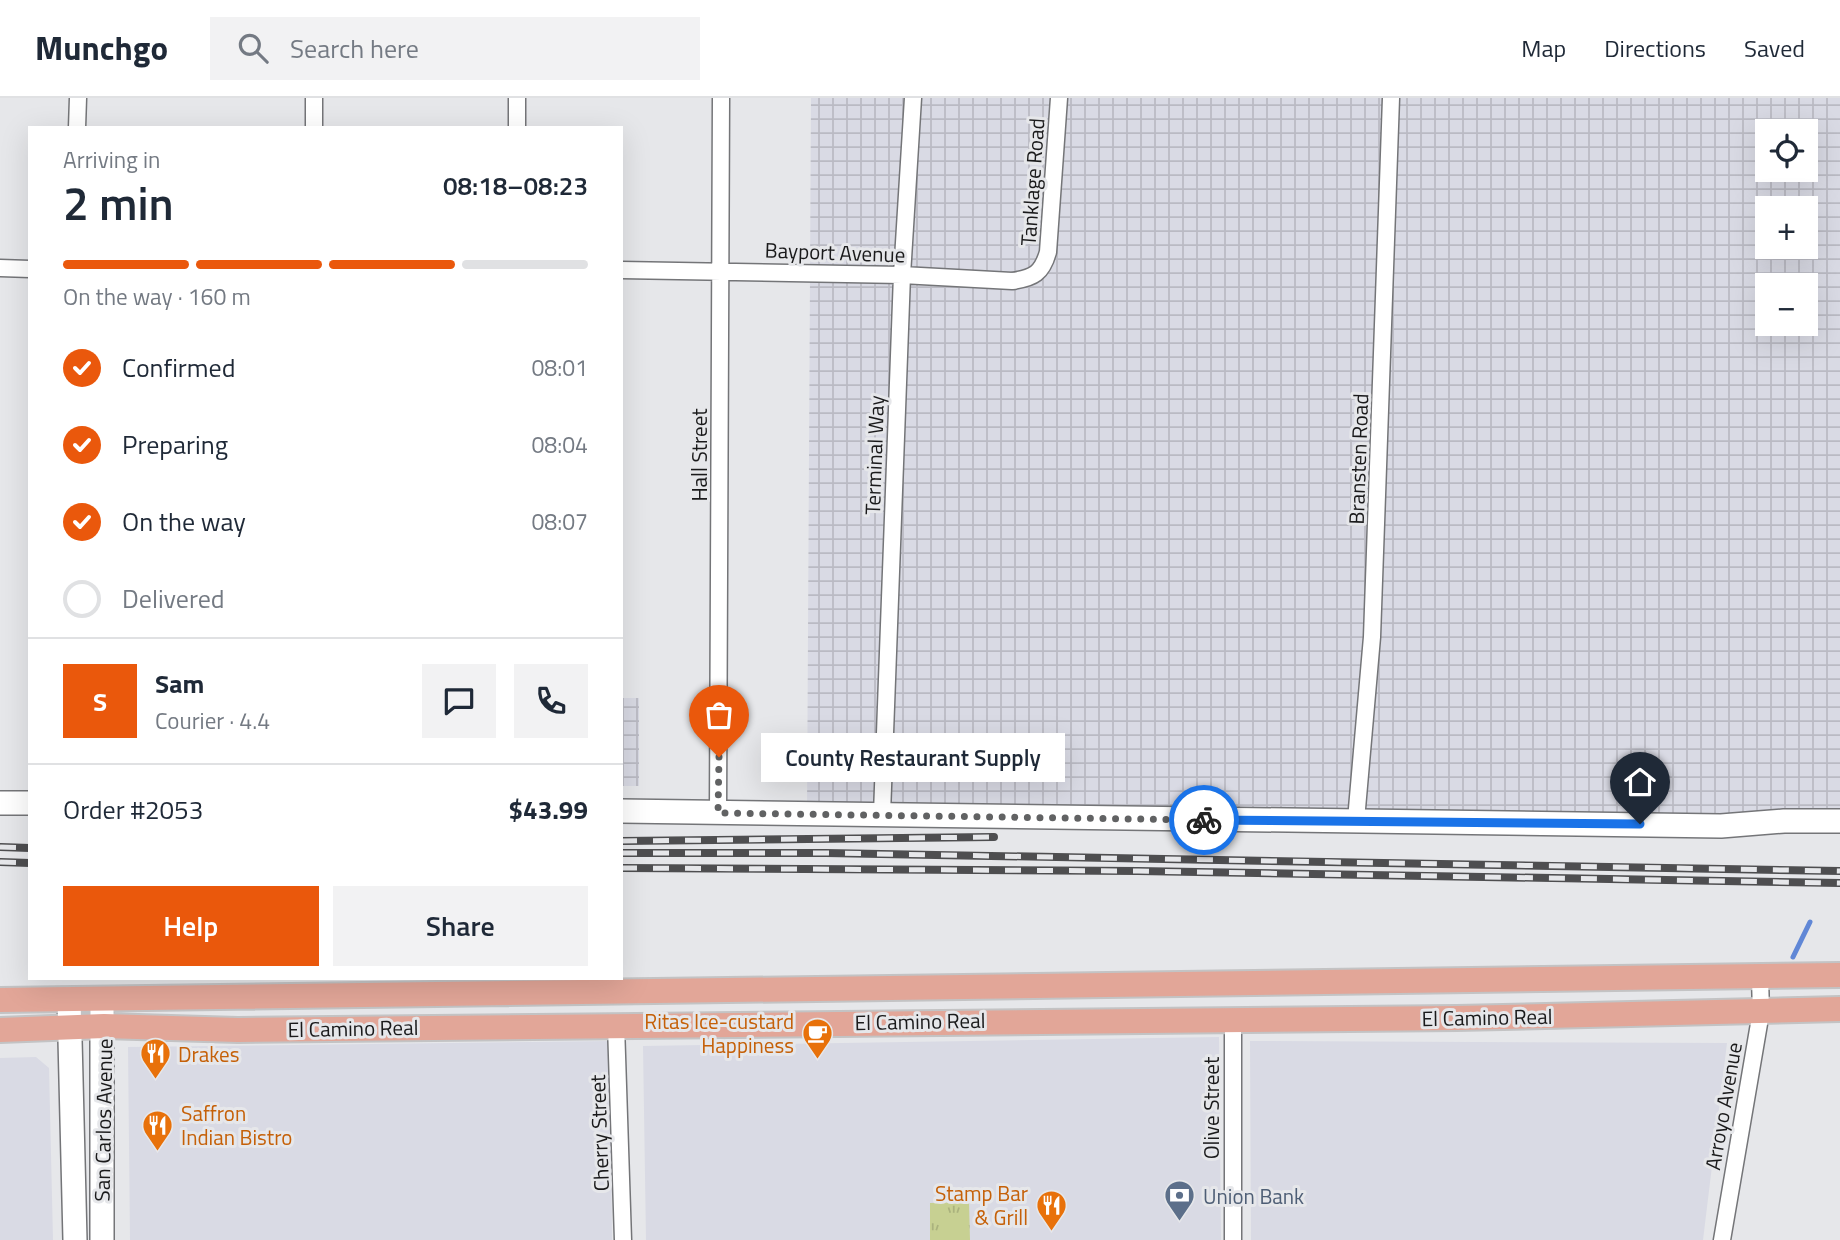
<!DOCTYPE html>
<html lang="en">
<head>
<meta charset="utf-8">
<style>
	:root { --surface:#fff; --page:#f2f2f3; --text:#1f2937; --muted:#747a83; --line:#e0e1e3; --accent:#ea580c }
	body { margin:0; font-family:"Titillium Web",sans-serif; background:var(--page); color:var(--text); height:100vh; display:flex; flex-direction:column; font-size:26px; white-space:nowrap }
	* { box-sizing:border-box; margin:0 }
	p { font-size:23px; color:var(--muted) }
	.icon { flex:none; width:38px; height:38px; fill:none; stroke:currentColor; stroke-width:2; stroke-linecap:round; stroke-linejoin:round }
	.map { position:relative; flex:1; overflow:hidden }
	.details { position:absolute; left:28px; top:28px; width:595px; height:854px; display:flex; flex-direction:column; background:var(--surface); border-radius:0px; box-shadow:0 7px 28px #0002 }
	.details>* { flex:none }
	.tools { position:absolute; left:1755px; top:21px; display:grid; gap:14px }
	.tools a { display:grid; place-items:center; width:63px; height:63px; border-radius:0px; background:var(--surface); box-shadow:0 7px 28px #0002; font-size:35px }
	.pin { position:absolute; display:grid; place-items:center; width:60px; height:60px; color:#fff; margin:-72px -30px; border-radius:50% 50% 50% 0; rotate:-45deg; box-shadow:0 0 7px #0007 }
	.pin .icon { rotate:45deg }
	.courier { position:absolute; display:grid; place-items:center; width:70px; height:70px; margin:-35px; border:5px solid #1a73e8; border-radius:50%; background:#fff; color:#222; box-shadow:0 2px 9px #0007 }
	.bubble { position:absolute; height:49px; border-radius:0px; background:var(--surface); box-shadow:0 7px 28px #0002; font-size:23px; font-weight:600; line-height:49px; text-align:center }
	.head em { font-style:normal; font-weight:600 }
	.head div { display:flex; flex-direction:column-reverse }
	.head { display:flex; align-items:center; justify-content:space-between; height:119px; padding:0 35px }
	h1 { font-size:46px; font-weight:600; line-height:52px }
	.bar { display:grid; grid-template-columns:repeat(4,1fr); gap:10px 7px; align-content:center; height:84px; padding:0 35px }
	.bar i { height:9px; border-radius:5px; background:var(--line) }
	.bar .on { background:var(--accent) }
	.bar p { grid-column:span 4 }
	.line { display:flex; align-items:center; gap:18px; padding:0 35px; border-top:2px solid var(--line) }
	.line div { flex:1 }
	.round { display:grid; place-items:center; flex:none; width:74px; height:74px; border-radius:0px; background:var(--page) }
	ol { padding:0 35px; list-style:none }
	li { display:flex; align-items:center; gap:21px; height:77px }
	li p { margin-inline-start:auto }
	li .icon { padding:7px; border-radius:50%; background:var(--accent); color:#fff; stroke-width:4 }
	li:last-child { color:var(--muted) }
	li i { width:38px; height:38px; border:4px solid var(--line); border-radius:50% }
	.primary-button { display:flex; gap:14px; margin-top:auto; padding:14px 35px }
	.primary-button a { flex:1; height:80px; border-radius:0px; background:var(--accent); color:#fff; font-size:28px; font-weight:600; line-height:80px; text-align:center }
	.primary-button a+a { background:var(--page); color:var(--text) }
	header { display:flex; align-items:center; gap:42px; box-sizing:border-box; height:98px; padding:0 35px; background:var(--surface); border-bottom:2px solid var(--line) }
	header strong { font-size:33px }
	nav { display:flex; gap:38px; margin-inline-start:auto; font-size:24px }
	.search { width:490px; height:63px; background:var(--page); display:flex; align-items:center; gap:18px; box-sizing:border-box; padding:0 24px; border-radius:0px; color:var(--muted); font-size:26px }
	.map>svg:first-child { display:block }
	.built { fill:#d9dae4 }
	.industrial { fill:url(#industrial-grid); fill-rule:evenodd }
	.park { fill:url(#park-tufts) }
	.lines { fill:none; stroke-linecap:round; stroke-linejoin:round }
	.stream { stroke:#6087d6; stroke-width:5 }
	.minor-casing { stroke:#747578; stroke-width:19 }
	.secondary-casing { stroke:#747578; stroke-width:26 }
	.primary-casing { stroke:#c3c3c4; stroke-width:28 }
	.minor { stroke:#fff; stroke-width:16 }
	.secondary { stroke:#fff; stroke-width:23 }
	.primary { stroke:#e2a698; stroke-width:24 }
	.rail-casing { stroke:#4e4e50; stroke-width:8 }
	.rail { stroke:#e6e7ea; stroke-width:5; stroke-dasharray:16; stroke-linecap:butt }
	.done { stroke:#616263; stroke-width:7; stroke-dasharray:0 12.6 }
	.route { stroke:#1a73e8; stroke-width:9 }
	.labels { text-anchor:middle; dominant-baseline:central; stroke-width:6; stroke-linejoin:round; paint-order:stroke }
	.street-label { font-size:21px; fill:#1a1a1b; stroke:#e6e7ea }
	.food-label { font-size:21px; fill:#c56008; stroke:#e6e7ea; text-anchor:end }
	.service-label { font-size:21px; fill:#4e5e75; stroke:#e6e7ea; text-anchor:start }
</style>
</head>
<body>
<header>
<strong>Munchgo</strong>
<div class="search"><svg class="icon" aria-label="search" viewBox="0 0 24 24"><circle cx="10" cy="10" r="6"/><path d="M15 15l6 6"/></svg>Search here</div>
<nav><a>Map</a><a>Directions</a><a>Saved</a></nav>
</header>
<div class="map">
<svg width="1840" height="1142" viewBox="0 0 1840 1142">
	<defs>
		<pattern id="industrial-grid" width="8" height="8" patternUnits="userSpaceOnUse" patternTransform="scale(1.75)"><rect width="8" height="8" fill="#d9dae4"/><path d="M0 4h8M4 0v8" fill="none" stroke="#babac3"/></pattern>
		<pattern id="park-tufts" width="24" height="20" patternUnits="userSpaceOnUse" patternTransform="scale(1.75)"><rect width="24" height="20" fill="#c7d092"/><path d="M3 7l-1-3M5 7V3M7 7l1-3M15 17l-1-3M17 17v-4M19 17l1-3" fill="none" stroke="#aab27d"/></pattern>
	</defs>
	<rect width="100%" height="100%" fill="#e6e7ea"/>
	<path class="built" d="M1219,939L1221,1142H646L643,948Z
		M610,943L612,1142H130L128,949Z
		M1250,943L1727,945L1703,1142H1251Z
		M36,959L49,970L53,1142H0V960Z"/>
	<path class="industrial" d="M811,0H1840V723L807,715ZM1768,33H1806V72H1768ZM1768,110H1806V149H1768ZM1768,187H1806V226H1768Z
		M621,600H639V688H621Z"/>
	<path class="park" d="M969,1104L970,1142H930V1105Z"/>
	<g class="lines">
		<path class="stream" d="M1793,859L1810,824"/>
		<defs>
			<path id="minor" d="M77,30L78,0
				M314,30V0
				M517,30V0
				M0,170L30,171
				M621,172L902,177L1012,183C1034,180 1042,175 1048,154L1059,0
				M718,715L721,0
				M882,716L902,177L913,0
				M1356,722L1372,539L1391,0
				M1233,920V1142
				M616,927L623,1142
				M1722,1142L1761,914L1760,880"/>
			<path id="secondary" d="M0,705H30
				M621,713L1721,728L1784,723H1840
				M69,901L75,1142
				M102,901V1142"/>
			<path id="primary" d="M0,902L1840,877
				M0,932L104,928L238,932L1457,920L1840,911"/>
		</defs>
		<use href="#minor" class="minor-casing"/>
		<use href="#secondary" class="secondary-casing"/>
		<use href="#primary" class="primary-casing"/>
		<use href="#minor" class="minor"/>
		<use href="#secondary" class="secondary"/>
		<use href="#primary" class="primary"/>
		<defs>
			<path id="rail" d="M621,743L994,739
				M0,749L30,750
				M621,755H826L1840,773
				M0,764L30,765
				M621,770L1138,773L1840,785"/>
		</defs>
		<use href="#rail" class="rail-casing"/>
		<use href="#rail" class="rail"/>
	</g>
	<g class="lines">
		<path class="done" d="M719,659L718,715L1204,722"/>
		<path class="route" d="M1204,722L1640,726"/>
	</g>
	<defs>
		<symbol id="cafe-pin" viewBox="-11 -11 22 30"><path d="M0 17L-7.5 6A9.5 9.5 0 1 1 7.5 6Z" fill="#e8710a" stroke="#e6e7ea"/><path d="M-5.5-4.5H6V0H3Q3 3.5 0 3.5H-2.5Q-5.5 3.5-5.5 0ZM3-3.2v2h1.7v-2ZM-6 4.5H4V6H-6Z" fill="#fff"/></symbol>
		<symbol id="restaurant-pin" viewBox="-11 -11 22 30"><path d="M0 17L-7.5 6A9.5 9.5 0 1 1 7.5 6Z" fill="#e8710a" stroke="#e6e7ea"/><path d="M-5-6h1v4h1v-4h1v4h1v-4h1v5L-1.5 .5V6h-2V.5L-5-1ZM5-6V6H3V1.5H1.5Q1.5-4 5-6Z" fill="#fff"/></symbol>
		<symbol id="bank-pin" viewBox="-11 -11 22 30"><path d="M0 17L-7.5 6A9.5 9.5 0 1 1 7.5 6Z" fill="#5c6f8a" stroke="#e6e7ea"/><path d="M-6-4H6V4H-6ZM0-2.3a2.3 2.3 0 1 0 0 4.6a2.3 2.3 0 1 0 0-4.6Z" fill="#fff"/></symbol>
	</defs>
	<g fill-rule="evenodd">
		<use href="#cafe-pin" x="800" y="918" width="35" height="47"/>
		<use href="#restaurant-pin" x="138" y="938" width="35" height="47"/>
		<use href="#restaurant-pin" x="140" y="1010" width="35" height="47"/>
		<use href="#bank-pin" x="1162" y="1080" width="35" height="47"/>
		<use href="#restaurant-pin" x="1034" y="1090" width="35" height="47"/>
	</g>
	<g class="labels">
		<g class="street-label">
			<text transform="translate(1032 84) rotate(-86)">Tanklage Road</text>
			<text transform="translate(835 154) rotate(2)">Bayport Avenue</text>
			<text transform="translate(699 357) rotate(-90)">Hall Street</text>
			<text transform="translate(874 357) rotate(-88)">Terminal Way</text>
			<text transform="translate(1358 361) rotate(-88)">Bransten Road</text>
			<text transform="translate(1487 919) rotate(-1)">El Camino Real</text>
			<text transform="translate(920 923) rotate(-1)">El Camino Real</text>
			<text transform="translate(353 930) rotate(-1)">El Camino Real</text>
			<text transform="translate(1723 1008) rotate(-80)">Arroyo Avenue</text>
			<text transform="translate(1211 1010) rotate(-90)">Olive Street</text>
			<text transform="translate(103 1022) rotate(-89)">San Carlos Avenue</text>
			<text transform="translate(599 1035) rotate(-92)">Cherry Street</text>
		</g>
		<g class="food-label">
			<text x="794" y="923">Ritas Ice-custard<tspan x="794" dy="24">Happiness</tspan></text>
			<text x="178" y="956" text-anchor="start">Drakes</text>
			<text x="181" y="1015" text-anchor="start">Saffron<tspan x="181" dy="24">Indian Bistro</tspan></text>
			<text x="1028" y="1095">Stamp Bar<tspan x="1028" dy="24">&amp; Grill</tspan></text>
		</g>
		<g class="service-label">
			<text x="1203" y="1098">Union Bank</text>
		</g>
	</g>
</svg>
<div class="tools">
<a><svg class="icon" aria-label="locate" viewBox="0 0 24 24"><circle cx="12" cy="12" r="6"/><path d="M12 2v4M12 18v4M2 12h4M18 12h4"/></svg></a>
<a>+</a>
<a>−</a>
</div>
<div class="pin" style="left:719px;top:659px;background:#ea580c"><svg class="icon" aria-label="bag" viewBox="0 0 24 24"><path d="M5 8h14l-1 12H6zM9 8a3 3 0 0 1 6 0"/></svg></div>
<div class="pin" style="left:1640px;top:726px;background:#1f2937"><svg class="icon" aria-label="home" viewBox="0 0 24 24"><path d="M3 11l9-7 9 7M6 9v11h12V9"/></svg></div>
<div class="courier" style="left:1204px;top:722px"><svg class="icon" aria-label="bike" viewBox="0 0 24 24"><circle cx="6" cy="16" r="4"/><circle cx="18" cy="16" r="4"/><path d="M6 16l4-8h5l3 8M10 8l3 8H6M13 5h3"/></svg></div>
<div class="bubble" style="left:761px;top:635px;width:304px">County Restaurant Supply</div>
<section class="details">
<div class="head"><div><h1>2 min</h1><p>Arriving in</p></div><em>08:18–08:23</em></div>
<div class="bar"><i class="on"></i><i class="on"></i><i class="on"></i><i></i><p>On the way · 160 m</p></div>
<ol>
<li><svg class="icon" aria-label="check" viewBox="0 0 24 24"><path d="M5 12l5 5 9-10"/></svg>Confirmed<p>08:01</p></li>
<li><svg class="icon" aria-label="check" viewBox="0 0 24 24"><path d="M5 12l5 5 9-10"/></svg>Preparing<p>08:04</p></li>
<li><svg class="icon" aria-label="check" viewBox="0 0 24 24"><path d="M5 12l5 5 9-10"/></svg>On the way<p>08:07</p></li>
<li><i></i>Delivered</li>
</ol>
<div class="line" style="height:126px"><b class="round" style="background:var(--accent);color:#fff">S</b><div><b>Sam</b><p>Courier · 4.4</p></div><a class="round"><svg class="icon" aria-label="chat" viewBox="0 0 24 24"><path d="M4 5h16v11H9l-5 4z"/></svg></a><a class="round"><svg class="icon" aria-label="phone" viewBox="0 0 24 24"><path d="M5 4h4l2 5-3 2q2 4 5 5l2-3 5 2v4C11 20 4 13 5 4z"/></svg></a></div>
<div class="line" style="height:91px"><div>Order #2053</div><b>$43.99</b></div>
<div class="primary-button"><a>Help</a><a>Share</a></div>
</section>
</div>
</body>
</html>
